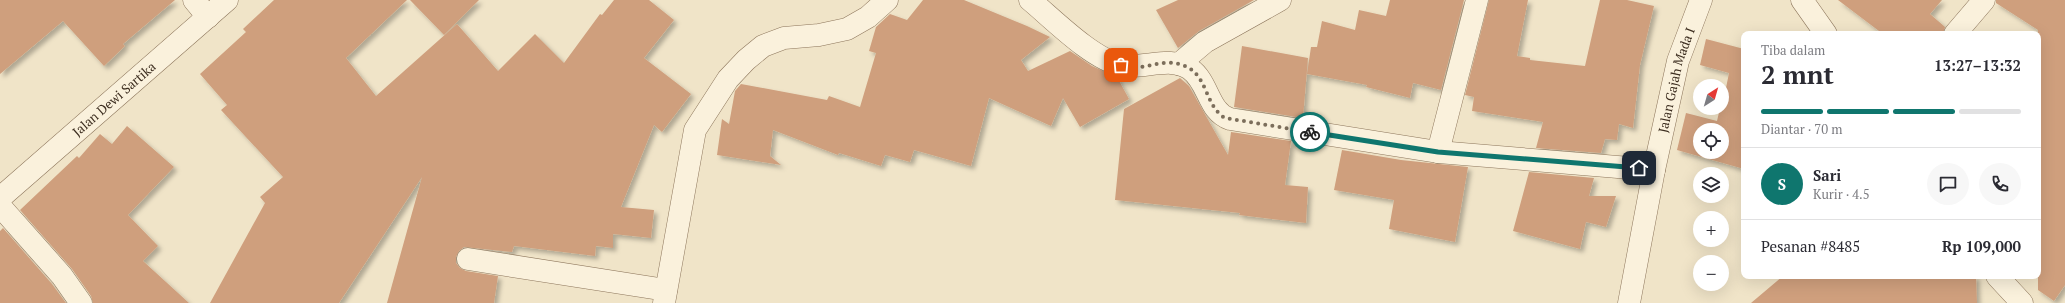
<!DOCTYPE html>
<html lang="id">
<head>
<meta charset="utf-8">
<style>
	:root { --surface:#fff; --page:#f7f7f7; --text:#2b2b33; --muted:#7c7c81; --line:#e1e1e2; --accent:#0f766e }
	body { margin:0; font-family:"PT Serif",serif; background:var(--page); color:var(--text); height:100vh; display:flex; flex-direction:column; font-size:15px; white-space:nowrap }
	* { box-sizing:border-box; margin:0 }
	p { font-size:13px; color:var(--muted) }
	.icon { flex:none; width:22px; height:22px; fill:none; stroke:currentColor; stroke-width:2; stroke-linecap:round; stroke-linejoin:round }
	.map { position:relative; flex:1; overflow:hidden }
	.drawer { position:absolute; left:1741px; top:31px; width:300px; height:248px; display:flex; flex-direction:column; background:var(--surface); border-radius:8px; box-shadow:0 4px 16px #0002 }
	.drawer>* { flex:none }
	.needle { width:26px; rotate:37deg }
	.fabs { position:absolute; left:1693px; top:79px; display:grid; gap:8px }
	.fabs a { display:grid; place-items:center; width:36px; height:36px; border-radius:50%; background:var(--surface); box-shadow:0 4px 16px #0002; font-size:20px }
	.pin { position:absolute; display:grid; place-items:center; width:34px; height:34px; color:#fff; margin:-17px; border-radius:8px; box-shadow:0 2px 6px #0006 }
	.courier { position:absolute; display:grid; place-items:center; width:40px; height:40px; margin:-20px; border:3px solid #0f766e; border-radius:50%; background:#fff; color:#222; box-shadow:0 1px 5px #0007 }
	.head em { font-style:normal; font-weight:800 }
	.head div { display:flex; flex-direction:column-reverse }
	.head { display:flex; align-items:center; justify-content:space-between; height:68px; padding:0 20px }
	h1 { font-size:26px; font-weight:800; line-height:30px }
	.bar { display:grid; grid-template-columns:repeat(4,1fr); gap:6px 4px; align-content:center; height:48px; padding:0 20px }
	.bar i { height:5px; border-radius:3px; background:var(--line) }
	.bar .selected { background:var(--accent) }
	.bar p { grid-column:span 4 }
	.line { display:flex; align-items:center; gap:10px; padding:0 20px; border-top:1px solid var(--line) }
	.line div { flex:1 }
	.round { display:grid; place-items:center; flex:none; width:42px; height:42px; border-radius:21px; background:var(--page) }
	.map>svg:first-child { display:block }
	.building { fill:#cf9f7d; fill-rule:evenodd; filter:url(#shadow) }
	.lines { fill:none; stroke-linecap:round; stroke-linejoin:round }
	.minor-casing { stroke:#8d765c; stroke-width:23 }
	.minor { stroke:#faf1dc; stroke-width:22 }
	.done { stroke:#7c6e5b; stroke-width:4; stroke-dasharray:0 7.2 }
	.route { stroke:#0f766e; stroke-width:5 }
	.labels { text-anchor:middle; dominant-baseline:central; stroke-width:3; stroke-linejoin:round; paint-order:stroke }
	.street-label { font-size:13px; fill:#3d2e20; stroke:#f7eed8 }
</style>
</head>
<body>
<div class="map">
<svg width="2065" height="303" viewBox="0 0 2065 303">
	<defs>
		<filter id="shadow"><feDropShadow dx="3.5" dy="3.5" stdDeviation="2" flood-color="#0004"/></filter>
	</defs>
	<rect width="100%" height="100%" fill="#f0e4c8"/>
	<path class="building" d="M0,0H175L123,44L125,46L104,66L63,21L0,74Z
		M274,0H407L346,58L376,96L457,24L498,71L535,34L564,63L600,14L602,15L614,0H649L674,20L644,58L691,94L662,132L654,125L621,207L654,210L651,238L613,234V248L596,246L595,256L514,246L512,252L464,247L459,251L456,257V263L460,268L466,271L498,276L494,303H387L422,177L339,303H210L265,203L260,197L283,177L221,110L227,105L200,74L246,32L243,29Z
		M410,0H479L444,35Z
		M923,0H964L1027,26L1050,37L1021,60L1028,71L1070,51L1092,66L1117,77L1129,99L1080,127L1063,98L1051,126L989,98L971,166L914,150L910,162L885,155L881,166L839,153L838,155L773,130L770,156L781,165L717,155L722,119L729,124L735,91L741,84L827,100L829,96L860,107L876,53L869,51L876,27L890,14L907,20Z
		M1178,0H1254L1199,31L1178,48L1156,10Z
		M1390,0H1464L1441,90L1413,83L1410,98L1366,87L1367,85L1307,74L1311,47H1317L1322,21L1355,30L1359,10L1386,16Z
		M1489,0H1528L1517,56L1530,58V60L1585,66L1600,0H1627L1654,6L1640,65L1633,128L1619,124L1617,140L1605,139L1601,153L1536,148L1543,122L1472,111L1474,97L1465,95Z
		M1838,0H1942L1930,14L1945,27L1943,34H1883Z
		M1996,0H2065V285L2054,301L2038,290V30L1996,3Z
		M1706,39L1744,49V169L1677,150L1686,113L1717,121L1720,108H1722L1729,73L1700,65ZM1700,130H1722V152H1700Z
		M1242,46L1308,58L1303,118L1234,107Z
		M1180,78L1189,86L1228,155L1231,132L1291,141L1285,185L1308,187L1306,223L1239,215L1240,213L1115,200L1124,109Z
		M127,126L174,167L128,215L158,246L143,261L189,303H93L91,296L72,269L20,210L77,156L79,158L100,134L112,144Z
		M1342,150L1401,160L1468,167L1455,242L1389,229L1394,200L1334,190Z
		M1529,172L1594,178L1589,196H1616L1606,227L1586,222L1580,249L1513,231Z
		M3,228L52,284L66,303H0V231Z
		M1783,276H1976L1977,303H1751Z"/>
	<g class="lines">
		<defs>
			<g id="minor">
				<path d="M194,0L208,17"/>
				<path d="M1030,0C1053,19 1092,59 1121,65C1143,70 1170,55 1190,69C1209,82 1208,112 1230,119L1438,152L1654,170"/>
				<path d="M1802,0L1826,34"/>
				<path d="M1955,34L1984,0"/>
				<path d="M1179,64L1205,42L1280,0"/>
				<path d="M1438,152L1477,0"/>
				<path id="s1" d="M0,198L227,0"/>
				<path d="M0,206L62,276L81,303"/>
				<path d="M468,259L666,290"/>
				<path d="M1997,276L2022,303"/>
				<path d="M664,303L695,130L728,79L746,60L763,46L784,38L819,35L847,29L868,17L887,0"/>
				<path id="s2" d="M1629,303L1654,170L1678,61L1701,0"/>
			</g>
		</defs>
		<use href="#minor" class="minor-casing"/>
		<use href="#minor" class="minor"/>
	</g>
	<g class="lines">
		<path class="done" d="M1121,65C1127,66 1133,67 1139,67C1152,66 1165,60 1179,64C1209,71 1203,105 1225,118L1310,132"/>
		<path class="route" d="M1310,132L1438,152L1639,168"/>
	</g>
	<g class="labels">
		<g class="street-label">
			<text stroke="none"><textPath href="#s2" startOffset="228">Jalan Gajah Mada I</textPath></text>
			<text stroke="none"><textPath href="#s1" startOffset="151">Jalan Dewi Sartika</textPath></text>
		</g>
	</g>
</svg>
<div class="fabs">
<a><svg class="needle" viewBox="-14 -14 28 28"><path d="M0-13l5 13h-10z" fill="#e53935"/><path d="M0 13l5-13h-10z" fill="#7c7c81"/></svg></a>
<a><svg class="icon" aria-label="locate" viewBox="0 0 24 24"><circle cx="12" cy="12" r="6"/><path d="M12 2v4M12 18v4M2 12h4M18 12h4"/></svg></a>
<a><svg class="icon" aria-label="layers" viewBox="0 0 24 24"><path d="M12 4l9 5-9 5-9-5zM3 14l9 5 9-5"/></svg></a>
<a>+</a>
<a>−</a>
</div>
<div class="pin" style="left:1121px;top:65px;background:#ea580c"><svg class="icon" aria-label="bag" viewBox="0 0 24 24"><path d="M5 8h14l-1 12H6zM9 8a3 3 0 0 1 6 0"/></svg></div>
<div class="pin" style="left:1639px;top:168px;background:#1f2937"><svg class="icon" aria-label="home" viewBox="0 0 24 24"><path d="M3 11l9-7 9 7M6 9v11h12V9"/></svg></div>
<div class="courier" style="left:1310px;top:132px"><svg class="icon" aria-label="bike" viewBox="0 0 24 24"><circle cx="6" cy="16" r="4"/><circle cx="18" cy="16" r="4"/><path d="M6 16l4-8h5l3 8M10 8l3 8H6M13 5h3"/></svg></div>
<section class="drawer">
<div class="head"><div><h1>2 mnt</h1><p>Tiba dalam</p></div><em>13:27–13:32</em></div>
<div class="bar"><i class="selected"></i><i class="selected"></i><i class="selected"></i><i></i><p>Diantar · 70 m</p></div>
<div class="line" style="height:72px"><b class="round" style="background:var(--accent);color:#fff">S</b><div><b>Sari</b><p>Kurir · 4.5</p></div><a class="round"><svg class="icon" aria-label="chat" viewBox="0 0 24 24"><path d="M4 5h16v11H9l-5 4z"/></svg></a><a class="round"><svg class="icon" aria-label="phone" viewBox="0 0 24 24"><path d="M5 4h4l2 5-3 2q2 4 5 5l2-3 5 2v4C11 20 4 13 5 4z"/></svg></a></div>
<div class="line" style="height:52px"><div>Pesanan #8485</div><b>Rp 109,000</b></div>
</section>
</div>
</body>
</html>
